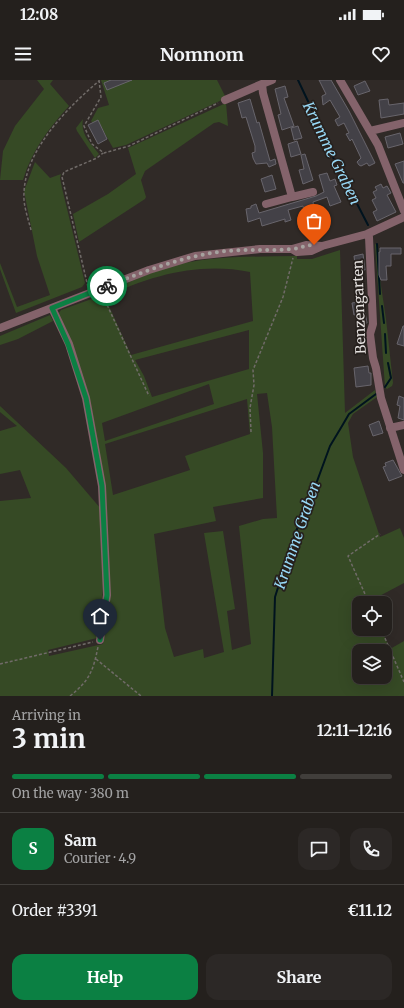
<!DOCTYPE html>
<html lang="en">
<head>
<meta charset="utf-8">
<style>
	:root { --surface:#24201d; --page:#2c2826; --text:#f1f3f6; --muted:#a3a3a4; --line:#413e3b; --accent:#0b8043 }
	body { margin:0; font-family:Merriweather,serif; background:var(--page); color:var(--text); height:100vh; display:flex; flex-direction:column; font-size:15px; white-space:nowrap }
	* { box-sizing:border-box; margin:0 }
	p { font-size:13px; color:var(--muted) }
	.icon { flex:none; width:22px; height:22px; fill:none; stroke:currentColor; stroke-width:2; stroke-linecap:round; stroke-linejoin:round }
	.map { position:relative; height:616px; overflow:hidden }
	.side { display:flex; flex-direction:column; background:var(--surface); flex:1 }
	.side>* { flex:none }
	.fabs { position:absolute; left:352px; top:516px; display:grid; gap:8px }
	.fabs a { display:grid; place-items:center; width:40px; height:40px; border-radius:8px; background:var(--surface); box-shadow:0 4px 16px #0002,0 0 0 1px var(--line); font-size:20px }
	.pin { position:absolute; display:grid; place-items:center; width:34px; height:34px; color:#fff; margin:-41px -17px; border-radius:50% 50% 50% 0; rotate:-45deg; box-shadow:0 0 4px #0007 }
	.pin .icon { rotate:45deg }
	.courier { position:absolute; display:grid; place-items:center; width:40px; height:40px; margin:-20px; border:3px solid #0b8043; border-radius:50%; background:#fff; color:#222; box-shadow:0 1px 5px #0007 }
	.summary em { font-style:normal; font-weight:700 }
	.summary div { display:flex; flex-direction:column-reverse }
	.summary { display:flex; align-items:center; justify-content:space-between; height:68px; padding:0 12px }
	h1 { font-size:26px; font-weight:700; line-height:30px }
	.bar { display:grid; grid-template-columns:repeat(4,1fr); gap:6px 4px; align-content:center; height:48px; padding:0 12px }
	.bar i { height:5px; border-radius:3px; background:var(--line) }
	.bar .active { background:var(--accent) }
	.bar p { grid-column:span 4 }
	.line { display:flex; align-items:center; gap:10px; padding:0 12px; border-top:1px solid var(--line) }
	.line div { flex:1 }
	.round { display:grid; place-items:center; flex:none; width:42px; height:42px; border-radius:12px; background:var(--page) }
	.cta { display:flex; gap:8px; margin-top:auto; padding:8px 12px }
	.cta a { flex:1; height:46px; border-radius:12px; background:var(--accent); color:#fff; font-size:16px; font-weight:700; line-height:46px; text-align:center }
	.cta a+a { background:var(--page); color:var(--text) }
	.status { display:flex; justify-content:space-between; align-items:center; height:28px; padding:0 20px; background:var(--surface); direction:ltr }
	.status svg { height:11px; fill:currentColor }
	header { display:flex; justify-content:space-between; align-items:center; height:52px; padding:0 12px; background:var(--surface); font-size:18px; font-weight:700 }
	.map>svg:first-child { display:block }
	.green { fill:#364a25; fill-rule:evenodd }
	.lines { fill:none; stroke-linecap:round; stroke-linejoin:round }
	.stream { stroke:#00131e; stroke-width:2 }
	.building { fill:#434147; stroke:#68656c }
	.path { stroke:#706b68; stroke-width:1.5; stroke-dasharray:3 2; stroke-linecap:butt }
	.minor { stroke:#84636b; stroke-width:8 }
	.done { stroke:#a6a29f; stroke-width:4; stroke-dasharray:0 7.2 }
	.route { stroke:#0b8043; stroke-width:5 }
	.labels { text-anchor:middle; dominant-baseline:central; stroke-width:3.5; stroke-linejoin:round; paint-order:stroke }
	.street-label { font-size:14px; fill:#e6e2e0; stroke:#26201d }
	.water-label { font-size:15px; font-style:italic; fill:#98d9f7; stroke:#26201d }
</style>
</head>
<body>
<div class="status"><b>12:08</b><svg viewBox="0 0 49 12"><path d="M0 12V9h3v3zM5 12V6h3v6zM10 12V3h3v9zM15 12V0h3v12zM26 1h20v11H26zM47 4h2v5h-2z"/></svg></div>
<header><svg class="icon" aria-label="menu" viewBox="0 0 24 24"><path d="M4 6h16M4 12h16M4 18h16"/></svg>Nomnom<svg class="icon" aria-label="heart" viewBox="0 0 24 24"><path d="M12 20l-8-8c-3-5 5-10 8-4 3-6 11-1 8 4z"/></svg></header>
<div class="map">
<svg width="404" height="616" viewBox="0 0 404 616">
	<rect width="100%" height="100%" fill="#302a27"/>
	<path class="green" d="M37,0H53L50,4L69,26C49,48 32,70 23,100H0L3,71L15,46L44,9Z
		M101,0H217L226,18L126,65L113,68L98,41L93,43L91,41L98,28L109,25Z
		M226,23L228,46L219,42L214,43L145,91L141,100L146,117L145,119L79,162L73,134L108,114L136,94L128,68Z
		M83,39C80,55 91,63 99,74L95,78L77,51L76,48Z
		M35,82L50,98L61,94L60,98L62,108L85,203L82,207L16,233L0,189V183L17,227L50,215L37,176L24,111Z
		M375,164L378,165L380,199L386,239L393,303L392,306L387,309L385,307Z
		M340,170L345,333L375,310L377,317L353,334L348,343L353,377L380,457L400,448L404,458V503L370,521L371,523H359V549H381L390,569L404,561V616H0V421L31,418L20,390L0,394V351L17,346L0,332V326L66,388L101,429L103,500L102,527L97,558L48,570L49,576L103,564L110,514L98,373L59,233L61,230L100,216L105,225L108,224L131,275L253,241L250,192C200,182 151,195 106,217L105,212C125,204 145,195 165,188C208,175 253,177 297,176V179H312ZM249,250V289L152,317L144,296L135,280ZM209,304L214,324L105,361L102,343ZM267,313L272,347L277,438L263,439L239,446L251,564L232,570L227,531L235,529L223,451L204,453L224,572L204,578L203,569L174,577L165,548L154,454L216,441L213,427L263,418V373L257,314ZM247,319L250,354L185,376L190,390L113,415L105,364ZM359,571H385V597H359Z
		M50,235L53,241L18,259L0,265V256Z"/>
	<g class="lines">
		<path class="stream" d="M298,0L315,36L320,52L368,145
			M377,164L380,214
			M382,226L384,243
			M385,254L386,273
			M385,307L391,298L388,283
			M272,616L275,517L296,451L305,434L330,366L342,346L349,334L376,314"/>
	</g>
	<path class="building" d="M111,0H132L107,10L104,3Z
		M319,0H331L349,31L375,83L369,86L367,83L361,86L359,85L357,82L361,78L352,59L350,61L346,54L349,53L344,43L338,46L335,40L340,37L330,20L323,25L322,16L326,14Z
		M365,1L370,11L358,15L354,6Z
		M285,6L288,17L284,18L294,46L282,50L278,35L281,34L275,9Z
		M250,19L257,43L259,42L270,81L275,79L276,84L269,87L267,83L256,84L253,78L252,73L255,72V66L246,37L242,38L238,23Z
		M388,19L389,25L404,23V34L381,38L379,20Z
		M98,40L107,59L98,64L88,45Z
		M298,46L302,58L294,60L291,48Z
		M400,53L403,64L388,68L385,57Z
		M297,61L301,74L291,77L288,64Z
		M305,74L313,100L303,104L299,90L304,89L301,75Z
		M404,81V103H403L395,84Z
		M327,93L330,101L335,99L337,105L334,106L341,122L330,126L327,117L313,122L314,128L304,131L303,126L288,130L291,140L285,142V139L262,146L260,138L248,142L246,129L251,128V126L256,124L259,133L316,116L324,112L319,95Z
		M272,95L276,109L265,112L261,99Z
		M381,104L383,108L387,106L391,113L387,115L396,132L377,141L373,132L377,130L372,120L376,118L373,112L377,110L375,107Z
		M380,168H401V174H391V186H386L387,200H381L379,195V172H380Z
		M363,174L365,190L356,192L354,176Z
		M363,221L367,243L361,244L360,234L354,235L352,223Z
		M403,246H404V266L397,264Z
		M368,286L369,293H371V305L356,307L354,288Z
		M399,316L404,318V340L398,338L400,326L397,325Z
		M379,341L383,353L373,356L369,345Z
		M393,380L402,396L389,401L383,387L386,386L385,383Z"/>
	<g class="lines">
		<path class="path" d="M99,0L101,17L84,46L92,64L104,73L129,66L218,23
			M31,150C28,138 23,125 24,113C25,70 68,27 99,1
			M88,207L62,97L64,92L97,78L103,73
			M103,216L149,316
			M251,352L250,328L254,305L253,290L283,217L293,178
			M369,523L348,476L380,454
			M381,549L404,602
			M96,579L141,616
			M0,584L93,562
			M70,616C90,600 93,591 98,567"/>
		<path class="minor" d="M340,0L378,65L404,131
			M225,20L262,4
			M370,51L404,43
			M292,117L313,112
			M266,124L292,117L263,13L262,4L272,0
			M367,154L369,157L372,221L373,244L370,254L373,278L376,288L381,318L404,390
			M292,169L306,165L322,166
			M52,228L69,264L86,318L102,406L107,515L100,560
			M0,248L149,190L195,176L260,169H292L297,172L311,171L322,166L367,154L404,137
			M390,348L404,345"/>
	</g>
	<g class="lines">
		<path class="done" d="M107,206C146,191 185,175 227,171C248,169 270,171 291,169C299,169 304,165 314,165"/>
		<path class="route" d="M100,560L107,515L102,406L86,318L68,264L52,228L107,206"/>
	</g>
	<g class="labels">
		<g class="street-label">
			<text transform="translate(359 227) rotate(-92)">Benzengarten</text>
		</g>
		<g class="water-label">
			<text transform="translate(332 73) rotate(64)">Krumme Graben</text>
			<text transform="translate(297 455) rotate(-71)">Krumme Graben</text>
		</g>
	</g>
</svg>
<div class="fabs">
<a><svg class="icon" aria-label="locate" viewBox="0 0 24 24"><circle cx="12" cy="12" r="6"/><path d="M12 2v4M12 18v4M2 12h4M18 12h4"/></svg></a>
<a><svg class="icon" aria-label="layers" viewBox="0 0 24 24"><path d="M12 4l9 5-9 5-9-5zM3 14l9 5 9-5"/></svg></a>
</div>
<div class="pin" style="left:314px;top:165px;background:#ea580c"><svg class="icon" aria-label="bag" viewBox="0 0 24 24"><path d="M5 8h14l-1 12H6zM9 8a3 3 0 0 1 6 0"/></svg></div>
<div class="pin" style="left:100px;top:560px;background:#1f2937"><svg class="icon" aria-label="home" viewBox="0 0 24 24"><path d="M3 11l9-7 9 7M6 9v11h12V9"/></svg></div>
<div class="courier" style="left:107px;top:206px"><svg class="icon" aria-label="bike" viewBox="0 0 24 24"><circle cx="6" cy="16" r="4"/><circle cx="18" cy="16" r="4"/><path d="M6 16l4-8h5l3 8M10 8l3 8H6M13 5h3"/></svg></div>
</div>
<section class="side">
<div class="summary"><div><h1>3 min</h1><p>Arriving in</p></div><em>12:11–12:16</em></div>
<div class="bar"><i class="active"></i><i class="active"></i><i class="active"></i><i></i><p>On the way · 380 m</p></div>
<div class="line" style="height:72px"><b class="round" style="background:var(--accent);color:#fff">S</b><div><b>Sam</b><p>Courier · 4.9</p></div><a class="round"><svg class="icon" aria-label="chat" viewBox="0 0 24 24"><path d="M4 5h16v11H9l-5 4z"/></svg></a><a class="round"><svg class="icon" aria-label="phone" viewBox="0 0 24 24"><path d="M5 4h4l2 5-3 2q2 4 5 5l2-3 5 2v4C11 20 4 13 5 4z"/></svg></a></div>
<div class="line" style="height:52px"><div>Order #3391</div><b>€11.12</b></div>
<div class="cta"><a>Help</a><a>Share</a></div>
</section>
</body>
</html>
